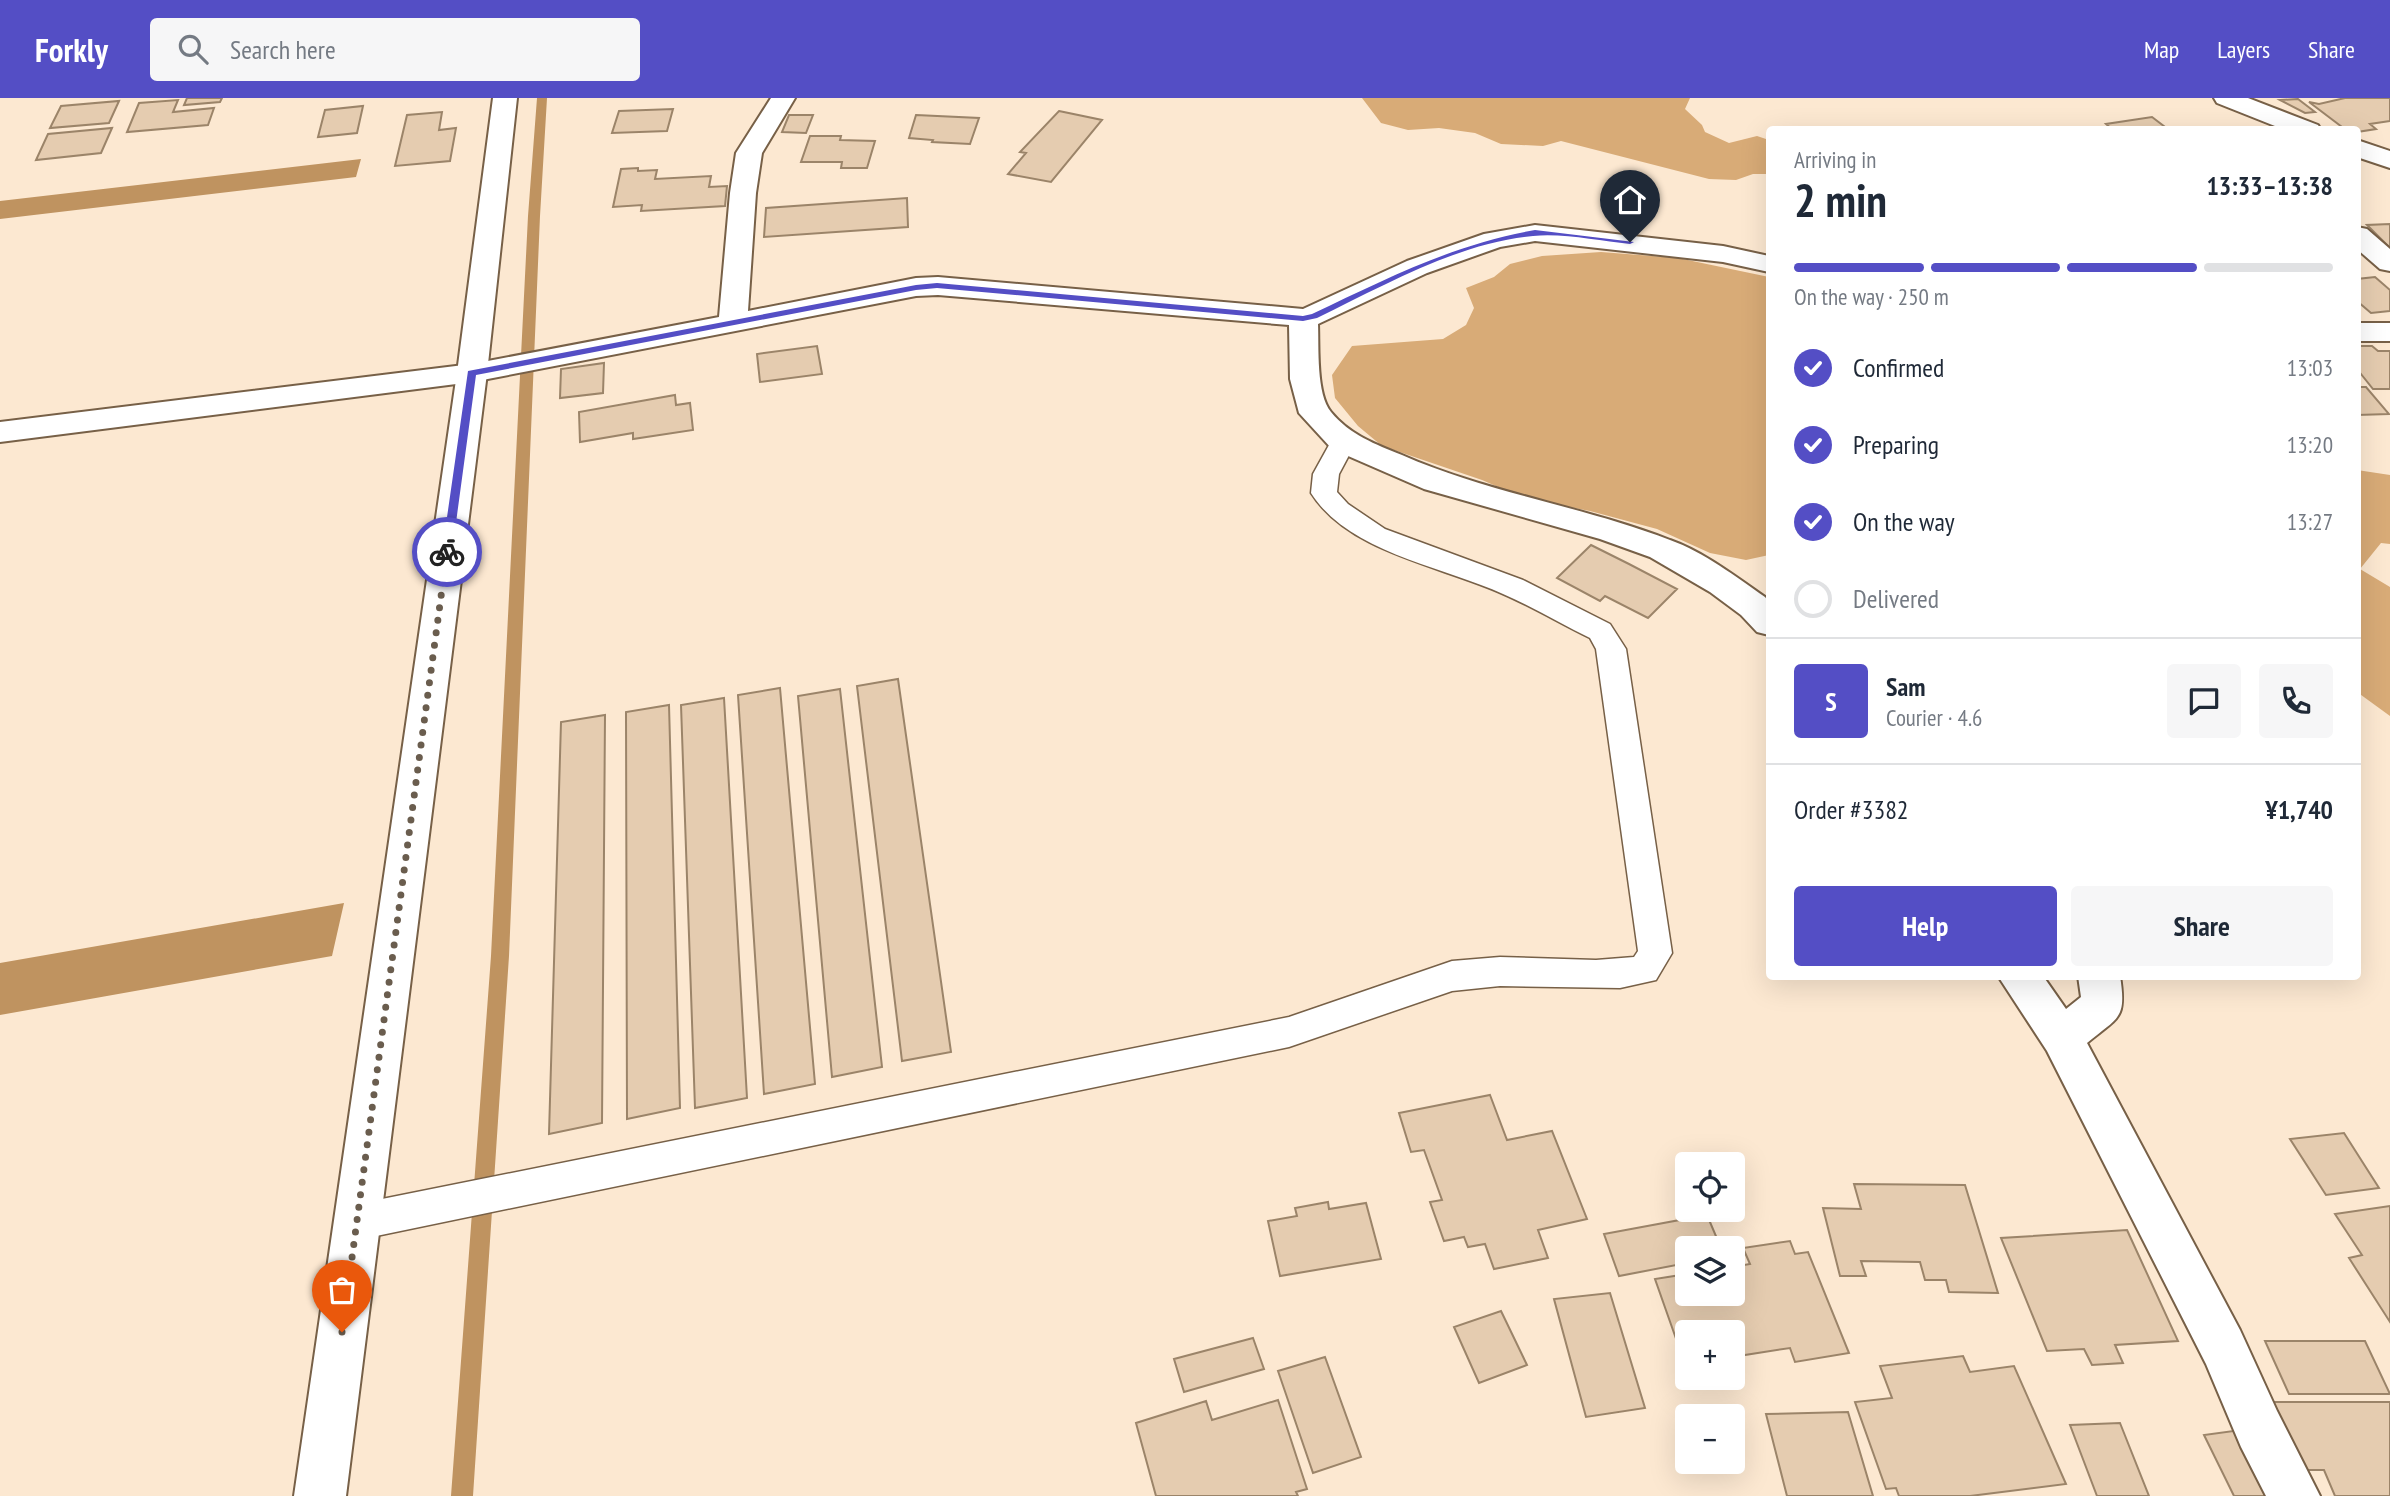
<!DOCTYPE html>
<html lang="en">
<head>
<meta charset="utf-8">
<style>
	:root { --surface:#fff; --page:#f6f6f7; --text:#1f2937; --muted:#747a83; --line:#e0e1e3; --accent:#544ec5 }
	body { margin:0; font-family:"PT Sans Narrow",sans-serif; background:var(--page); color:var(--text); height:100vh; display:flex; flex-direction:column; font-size:26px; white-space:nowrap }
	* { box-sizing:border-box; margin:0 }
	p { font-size:23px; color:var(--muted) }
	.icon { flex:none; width:38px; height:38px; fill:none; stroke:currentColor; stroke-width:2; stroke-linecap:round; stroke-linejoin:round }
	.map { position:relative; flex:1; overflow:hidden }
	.details { position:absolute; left:1766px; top:28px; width:595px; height:854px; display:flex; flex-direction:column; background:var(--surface); border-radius:7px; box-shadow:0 7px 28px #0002 }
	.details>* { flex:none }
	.tools { position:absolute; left:1675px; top:1054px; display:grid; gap:14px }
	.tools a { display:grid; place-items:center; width:70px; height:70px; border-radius:7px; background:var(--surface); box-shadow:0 7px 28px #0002; font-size:35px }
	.pin { position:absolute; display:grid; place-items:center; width:60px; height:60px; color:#fff; margin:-72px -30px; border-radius:50% 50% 50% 0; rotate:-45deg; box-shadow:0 0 7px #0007 }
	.pin .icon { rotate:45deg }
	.courier { position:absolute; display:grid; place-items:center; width:70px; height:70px; margin:-35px; border:5px solid #544ec5; border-radius:50%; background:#fff; color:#222; box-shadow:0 2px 9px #0007 }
	.headline em { font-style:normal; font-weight:700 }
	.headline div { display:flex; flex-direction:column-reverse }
	.headline { display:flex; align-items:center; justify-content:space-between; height:119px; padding:0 28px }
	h1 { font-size:46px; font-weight:700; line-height:52px }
	.bar { display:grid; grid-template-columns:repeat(4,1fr); gap:10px 7px; align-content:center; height:84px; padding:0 28px }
	.bar i { height:9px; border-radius:5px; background:var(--line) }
	.bar .on { background:var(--accent) }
	.bar p { grid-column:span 4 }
	.line { display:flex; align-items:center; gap:18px; padding:0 28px; border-top:2px solid var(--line) }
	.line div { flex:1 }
	.round { display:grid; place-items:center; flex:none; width:74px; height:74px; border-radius:7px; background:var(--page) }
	ol { padding:0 28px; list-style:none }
	li { display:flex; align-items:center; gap:21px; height:77px }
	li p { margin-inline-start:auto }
	li .icon { padding:7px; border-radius:50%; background:var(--accent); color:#fff; stroke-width:4 }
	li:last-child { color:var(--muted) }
	li i { width:38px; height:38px; border:4px solid var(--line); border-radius:50% }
	.button { display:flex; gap:14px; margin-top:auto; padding:14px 28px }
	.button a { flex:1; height:80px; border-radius:7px; background:var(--accent); color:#fff; font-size:28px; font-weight:700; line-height:80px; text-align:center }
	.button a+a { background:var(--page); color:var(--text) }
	header { display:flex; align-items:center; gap:42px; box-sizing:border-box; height:98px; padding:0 35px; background:var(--accent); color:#fff }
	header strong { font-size:33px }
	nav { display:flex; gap:38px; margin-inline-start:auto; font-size:24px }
	.search { width:490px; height:63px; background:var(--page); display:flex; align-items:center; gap:18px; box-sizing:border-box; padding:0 24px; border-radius:7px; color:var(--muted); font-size:26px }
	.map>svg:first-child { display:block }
	.forest { fill:#d8ab77 }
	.water { fill:#bf9360 }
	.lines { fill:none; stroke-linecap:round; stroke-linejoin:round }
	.stream { fill:#bf9360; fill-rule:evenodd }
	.building { fill:#e5ccb0; stroke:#9b8469; stroke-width:2 }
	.service-casing { stroke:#776047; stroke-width:3 }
	.minor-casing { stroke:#776047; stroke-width:4 }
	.tertiary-casing { stroke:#776047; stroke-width:4 }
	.secondary-casing { stroke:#776047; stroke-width:4 }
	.service { fill:#fff; fill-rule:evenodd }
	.minor { fill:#fff; fill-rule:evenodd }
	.tertiary { fill:#fff; fill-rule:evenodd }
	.secondary { fill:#fff; fill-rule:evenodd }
	.route { fill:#544ec5 }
	.done { stroke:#6a5d4e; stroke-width:7; stroke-dasharray:0 12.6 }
</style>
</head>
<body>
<header>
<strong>Forkly</strong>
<div class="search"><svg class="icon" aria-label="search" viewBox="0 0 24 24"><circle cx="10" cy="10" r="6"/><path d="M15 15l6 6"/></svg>Search here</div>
<nav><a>Map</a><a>Layers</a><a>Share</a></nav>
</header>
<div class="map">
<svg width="2390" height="1398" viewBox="0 0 2390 1398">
	<rect width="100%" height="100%" fill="#fce8d1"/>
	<path class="forest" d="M1362,0H1690L1685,11L1702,27L1705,34L1729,45L1757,38L1769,42V76H1753L1736,82L1709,81L1561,43L1543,48L1501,46L1475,35L1439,30L1408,32L1381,25Z
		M1601,154L1678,160L1769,179V457L1746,462L1710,455L1657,431L1590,413L1526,401L1482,382L1382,348L1358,328L1335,300L1332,277L1352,248L1443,241L1466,227L1474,210L1466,190L1494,179L1510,166L1542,158Z
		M2357,372L2390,377V446L2381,445L2360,471L2390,489V618L2357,594Z"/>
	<path class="water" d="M361,61L356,79L0,121V103Z
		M344,805L332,858L0,917V865Z"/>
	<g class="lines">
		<path class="stream" d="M537,0H547L540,118L509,858L473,1398H451L491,858L528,118Z"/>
	</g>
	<path class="building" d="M187,0H222L220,4L184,7Z
		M2345,0H2390V23L2370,26L2376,31L2357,34V32H2346L2309,4L2319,6Z
		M2298,1L2315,14L2305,15L2280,2Z
		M178,2L173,14L214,10L208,27L127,34L139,5Z
		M119,3L109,25L50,30L61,8Z
		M363,8L357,35L318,39L325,12Z
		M673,11L667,33L612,35L619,13Z
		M1059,13L1102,22L1051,84L1008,76L1026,55L1020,54Z
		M442,14L439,32L456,30L450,63L395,68L407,17Z
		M789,17H813L806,35L782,34Z
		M916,17L979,20L970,46L932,44L933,42L909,40Z
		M2152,19L2169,32H2113L2106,26Z
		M112,30L101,55L36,62L48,36Z
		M810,38H841L840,42L875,43L867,70H841L842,64H801Z
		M638,70V73L657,72L655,81L711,78L709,89L727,88L725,108L641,113L642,107L613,109L621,71Z
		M907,100L908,129L764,139L766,110Z
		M2390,126V150L2367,127Z
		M2375,179L2390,192V213L2371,215L2357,203V181Z
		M817,248L822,276L760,284L757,256Z
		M2357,248H2372L2378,253H2390V291H2373L2357,271Z
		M604,265L603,295L560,300L561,271Z
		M2357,289H2366L2389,316L2357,317Z
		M675,297L676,307L690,305L693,332L633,341V335L580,344L579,314Z
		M1591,447L1629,466L1677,491L1648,520L1605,498L1600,503L1557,480Z
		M898,581L951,954L902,963L857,588Z
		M780,590L815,986L764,996L738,597Z
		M840,591L882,969L832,979L798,598Z
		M724,600L747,1000L695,1010L681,607Z
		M669,607L680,1010L627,1021L626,614Z
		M605,617L602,1025L549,1036L561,624Z
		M1490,997L1507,1042L1552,1033L1587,1121L1538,1132L1548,1160L1494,1171L1485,1146L1468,1149L1464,1139L1444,1143L1430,1104L1442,1102L1424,1052L1411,1054L1399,1015Z
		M2344,1035L2379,1090L2326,1097L2290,1041Z
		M1854,1086L1965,1087L1998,1195L1949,1194L1946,1182H1925L1920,1164L1861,1163L1866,1178H1840L1823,1110L1861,1111Z
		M1328,1104L1329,1111L1366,1105L1381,1161L1280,1178L1268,1123L1297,1118L1295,1110Z
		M2390,1108V1224L2349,1160L2362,1157L2335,1116Z
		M1707,1117L1721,1150H1687V1165L1619,1178L1604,1136Z
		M2127,1132L2178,1243L2115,1247L2123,1265L2092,1267L2084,1251L2047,1253L2001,1140Z
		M1790,1143L1795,1156L1808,1154L1849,1255L1795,1264L1790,1250L1732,1259V1234H1687V1251L1680,1252L1655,1181L1687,1176V1195H1732V1169L1750,1166L1743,1150Z
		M1610,1195L1645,1310L1586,1319L1554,1201Z
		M1501,1213L1527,1267L1479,1285L1454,1229Z
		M1253,1240L1264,1271L1184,1294L1174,1261Z
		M2265,1243H2365L2390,1296H2289Z
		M1963,1258L1970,1274L2014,1268L2066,1386L1970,1398H1899L1896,1390L1886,1391L1855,1304L1892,1300L1880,1268Z
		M1325,1259L1361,1359L1313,1375L1278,1273Z
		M1278,1302L1307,1391L1296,1394L1298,1398H1156L1136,1325L1206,1303L1212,1322Z
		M2264,1304H2390V1398H2335L2324,1372H2292Z
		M1848,1314L1873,1398H1787L1766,1316Z
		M2120,1325L2149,1398H2097L2070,1327Z
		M2248,1331L2282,1398H2234L2204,1337Z"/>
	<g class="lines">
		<defs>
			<path id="service" d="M1343,336L1352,338L1356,344L1339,376L1337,394L1348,406L1385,431L1523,482L1610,526L1626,551L1672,855L1656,882L1620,890L1500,888L1452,893L1289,949L357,1142L343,1137L338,1124L343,1111L357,1106L1289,919L1452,863L1500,859L1596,862L1634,859L1638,853L1596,551L1590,540C1561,526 1533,509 1503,496C1442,468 1349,455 1311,395L1313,376L1334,338Z"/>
			<path id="minor" d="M771,0H795L762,55L756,95L748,213L916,180L938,179L1303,211L1407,163L1484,136L1535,127L1723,148L1769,158V174L1723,164L1535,143L1500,149L1427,175L1318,226C1319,249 1316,296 1331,314C1350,337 1375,346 1402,357C1488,395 1582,408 1670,442C1704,454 1736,479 1765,499L1769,504V537L1757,534L1741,517L1710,494L1650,459L1600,441L1424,391L1332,351L1299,315L1290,281L1289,227L938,197L916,198L472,284L0,344V324L472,266L719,219L730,95L736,55Z
				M2357,225H2390V243H2357Z
				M1998,878H2043L2066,911L2081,899L2078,878H2120C2127,922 2118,919 2087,945L2240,1232L2277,1313L2320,1398H2266L2241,1349L2206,1266L2047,953Z"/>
			<path id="tertiary" d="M493,0H517L487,275L346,1398H294L457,275Z"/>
			<path id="secondary" d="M2214,0H2248L2318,27L2321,32H2285L2217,5Z
				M2357,42L2390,53V70L2357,59Z
				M2357,129L2367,131L2390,151V173L2380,171L2357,151Z"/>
		</defs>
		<use href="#service" class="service-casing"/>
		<use href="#minor" class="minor-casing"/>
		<use href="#tertiary" class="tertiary-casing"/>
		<use href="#secondary" class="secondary-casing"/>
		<use href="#service" class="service"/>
		<use href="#minor" class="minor"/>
		<use href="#tertiary" class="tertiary"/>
		<use href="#secondary" class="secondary"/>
	</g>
	<path class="route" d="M1535,132L1634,144L1630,146C1599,143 1564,135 1533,138C1460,144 1383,188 1317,220L1303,223L937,190L916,192L476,277L452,454L447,457L442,454L468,273L916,187L937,185L1303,218L1312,216C1386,181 1454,146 1535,132Z"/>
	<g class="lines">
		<path class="done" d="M342,1234L447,454"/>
	</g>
</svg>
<div class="tools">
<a><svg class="icon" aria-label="locate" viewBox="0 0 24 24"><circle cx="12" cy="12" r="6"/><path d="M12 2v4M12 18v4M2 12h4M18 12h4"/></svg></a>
<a><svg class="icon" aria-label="layers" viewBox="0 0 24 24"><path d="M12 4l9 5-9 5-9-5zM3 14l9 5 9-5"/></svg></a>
<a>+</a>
<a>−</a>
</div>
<div class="pin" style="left:342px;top:1234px;background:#ea580c"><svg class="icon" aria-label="bag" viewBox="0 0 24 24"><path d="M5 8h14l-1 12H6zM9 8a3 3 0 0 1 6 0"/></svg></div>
<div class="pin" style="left:1630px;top:144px;background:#1f2937"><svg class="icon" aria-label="home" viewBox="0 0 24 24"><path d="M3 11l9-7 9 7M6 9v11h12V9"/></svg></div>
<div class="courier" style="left:447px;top:454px"><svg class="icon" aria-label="bike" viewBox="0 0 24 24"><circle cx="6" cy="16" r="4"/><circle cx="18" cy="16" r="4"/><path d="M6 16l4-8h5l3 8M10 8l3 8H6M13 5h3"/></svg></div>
<section class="details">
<div class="headline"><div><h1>2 min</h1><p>Arriving in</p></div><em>13:33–13:38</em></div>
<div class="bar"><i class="on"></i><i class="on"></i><i class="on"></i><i></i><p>On the way · 250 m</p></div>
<ol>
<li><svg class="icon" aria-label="check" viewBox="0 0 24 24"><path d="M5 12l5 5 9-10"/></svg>Confirmed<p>13:03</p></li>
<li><svg class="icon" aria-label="check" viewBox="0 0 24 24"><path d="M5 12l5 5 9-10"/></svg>Preparing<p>13:20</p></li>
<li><svg class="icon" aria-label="check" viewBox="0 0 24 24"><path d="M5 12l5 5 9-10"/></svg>On the way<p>13:27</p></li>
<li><i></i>Delivered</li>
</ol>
<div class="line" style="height:126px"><b class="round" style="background:var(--accent);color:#fff">S</b><div><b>Sam</b><p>Courier · 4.6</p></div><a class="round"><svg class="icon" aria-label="chat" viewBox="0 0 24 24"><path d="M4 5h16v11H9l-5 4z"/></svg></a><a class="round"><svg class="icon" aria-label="phone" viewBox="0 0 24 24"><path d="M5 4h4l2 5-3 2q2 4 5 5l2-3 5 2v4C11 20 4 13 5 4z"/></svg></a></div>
<div class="line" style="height:91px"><div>Order #3382</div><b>¥1,740</b></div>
<div class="button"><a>Help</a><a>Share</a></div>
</section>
</div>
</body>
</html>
